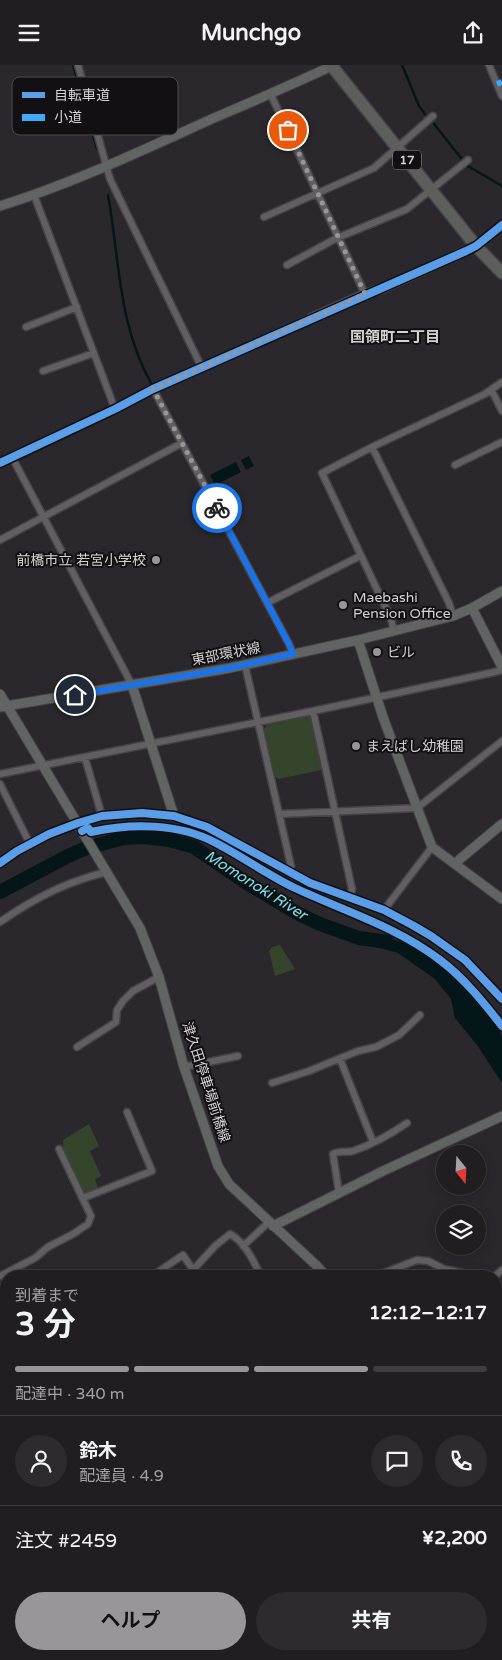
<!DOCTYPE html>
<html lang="ja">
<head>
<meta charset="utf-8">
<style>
	:root { --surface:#201e21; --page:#2d2b2e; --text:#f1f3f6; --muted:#a2a2a5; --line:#3d3c3f; --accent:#99969a }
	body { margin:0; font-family:"Varela Round","Noto Sans JP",sans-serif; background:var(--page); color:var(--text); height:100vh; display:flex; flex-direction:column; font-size:19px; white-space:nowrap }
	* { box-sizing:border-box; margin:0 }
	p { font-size:16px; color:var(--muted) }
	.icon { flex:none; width:28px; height:28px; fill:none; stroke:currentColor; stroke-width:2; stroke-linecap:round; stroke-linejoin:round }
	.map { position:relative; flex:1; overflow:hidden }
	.sheet { position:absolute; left:0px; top:1205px; width:502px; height:390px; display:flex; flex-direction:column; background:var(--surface); border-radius:20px 20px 0 0; box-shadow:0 2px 12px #0003,0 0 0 1px var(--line) }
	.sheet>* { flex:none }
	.needle { width:32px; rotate:162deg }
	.buttons { position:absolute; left:436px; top:1080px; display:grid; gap:10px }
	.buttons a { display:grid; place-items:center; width:50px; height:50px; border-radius:50%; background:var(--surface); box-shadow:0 2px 12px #0003,0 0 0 1px var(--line); font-size:25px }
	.pin { position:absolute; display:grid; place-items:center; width:42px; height:42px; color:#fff; margin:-21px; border:2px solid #fff; border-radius:50%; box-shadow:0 1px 5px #0007 }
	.courier { position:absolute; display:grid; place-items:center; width:50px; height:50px; margin:-25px; border:4px solid #1a73e8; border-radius:50%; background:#fff; color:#222; box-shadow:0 1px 6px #0007 }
	.head em { font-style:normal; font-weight:700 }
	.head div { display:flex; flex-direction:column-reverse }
	.head { display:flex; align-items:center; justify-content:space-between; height:85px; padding:0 15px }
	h1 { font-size:32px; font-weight:700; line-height:38px }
	.bar { display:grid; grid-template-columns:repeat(4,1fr); gap:8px 5px; align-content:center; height:60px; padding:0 15px }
	.bar i { height:6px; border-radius:4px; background:var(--line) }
	.bar .current { background:var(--accent) }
	.bar p { grid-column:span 4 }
	.line { display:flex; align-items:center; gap:12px; padding:0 15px; border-top:1px solid var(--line) }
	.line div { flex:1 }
	.round { display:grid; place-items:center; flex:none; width:52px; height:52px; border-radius:26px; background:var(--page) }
	.button { display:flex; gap:10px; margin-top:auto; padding:10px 15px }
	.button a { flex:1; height:58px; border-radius:30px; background:var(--accent); color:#111; font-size:20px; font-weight:700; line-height:58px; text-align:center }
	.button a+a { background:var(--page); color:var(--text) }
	header { display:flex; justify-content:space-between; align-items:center; height:65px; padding:0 15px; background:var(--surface); font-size:22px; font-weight:700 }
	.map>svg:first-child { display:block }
	.green { fill:#35452c }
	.water { fill:#051618 }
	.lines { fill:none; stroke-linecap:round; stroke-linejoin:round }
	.stream { stroke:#051618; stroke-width:2.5 }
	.river { stroke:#051618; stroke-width:14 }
	.street-casing { stroke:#454347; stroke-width:9 }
	.secondary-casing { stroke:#454347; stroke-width:11 }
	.highway-casing { stroke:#454347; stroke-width:14 }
	.street { stroke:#615f62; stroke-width:6 }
	.secondary { stroke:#626363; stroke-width:9 }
	.highway { stroke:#5d5f5c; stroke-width:11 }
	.quiet { stroke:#3fa9f5; stroke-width:6; stroke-dasharray:12 6; stroke-linecap:butt }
	.cycleway-casing { stroke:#121013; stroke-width:11 }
	.cycleway { stroke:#5a9eea; stroke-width:8 }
	.done { stroke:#99969a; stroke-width:5; stroke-dasharray:0 9 }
	.route { stroke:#1a73e8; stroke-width:6 }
	.poi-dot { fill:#99969a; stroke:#121013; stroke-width:2 }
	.labels { text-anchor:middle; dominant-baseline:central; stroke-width:4; stroke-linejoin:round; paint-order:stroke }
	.shield { fill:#121013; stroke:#9a989c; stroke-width:1 }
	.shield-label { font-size:12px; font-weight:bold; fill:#d5d2d6 }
	.poi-label { font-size:14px; fill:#d5d2d6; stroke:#121013; text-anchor:start }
	.street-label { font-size:14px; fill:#d5d2d6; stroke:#121013 }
	.neighbourhood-label { font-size:15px; font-weight:bold; fill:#d5d2d6; stroke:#121013 }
	.water-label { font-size:15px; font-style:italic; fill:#74e1eb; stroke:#121013 }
	.key { fill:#121013; stroke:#4c4a4e; stroke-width:1 }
	.key-label { font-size:14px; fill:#d5d2d6 }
</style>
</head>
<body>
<header><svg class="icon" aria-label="menu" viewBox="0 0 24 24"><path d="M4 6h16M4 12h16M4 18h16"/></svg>Munchgo<svg class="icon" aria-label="share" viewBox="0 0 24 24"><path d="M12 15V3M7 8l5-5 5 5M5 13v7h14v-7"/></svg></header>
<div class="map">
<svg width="502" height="1595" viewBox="0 0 502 1595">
	<rect width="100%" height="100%" fill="#2a282c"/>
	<path class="green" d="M309,651L313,654L323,701L321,705L279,714L275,712L264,664L267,660Z
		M280,880L295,904L275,911L269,886L272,882Z
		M89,1059L99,1081L90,1086L101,1111L95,1114L98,1123L83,1129L63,1084V1075Z"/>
	<path class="water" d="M249,391L254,401L246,405L241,395Z
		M236,397L241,407L215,420L210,410Z
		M388,873C428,882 458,916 484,947C490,953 500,963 502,972C502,983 502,1006 502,1018L477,980L455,953L451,934L435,914L398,888L356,876Z"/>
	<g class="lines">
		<path class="stream" d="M73,0L97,84
			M402,0L419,41L425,49
			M434,59L461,93
			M466,100L502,121
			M108,130C120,197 118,260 152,320"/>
		<path class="river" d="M0,827L68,791L86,783L124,773L144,772L169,775L194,782L245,817L297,848L320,859L359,873L387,877"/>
		<defs>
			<path id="street" d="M78,0L110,114L202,303
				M489,0L502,31
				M271,30L365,229
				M34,130L115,344
				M264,152L374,103L433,51
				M476,181L502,160
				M287,200L337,173L407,144L468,95
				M26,262L77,242
				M43,306L94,288
				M153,324L289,579L293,589
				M492,326L502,346
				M372,382L449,538L453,551
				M12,392L132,620
				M0,398L115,344L153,324L311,253
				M455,400L502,377
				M0,475L182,378
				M267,538L360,491
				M394,566L391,554L322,408L372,382L485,329L502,317
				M245,600L291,801L288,807
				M313,646L352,824L350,833
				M85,693L102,751
				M0,709L313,646L495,607L502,605
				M0,719L30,779
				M280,749L417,743L502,676
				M0,798L17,786L49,769L78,758L102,751L142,748L174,751L207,762L310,818L384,845L414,861L431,871L465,895L502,934
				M384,845L432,782
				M0,857C33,834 69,815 108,807
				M77,982L116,957L117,945L123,936L133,926L159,912
				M340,994L373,1077
				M184,1002L238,991
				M272,1018L309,1006L358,986L376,982L399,970L420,950
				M339,1128L333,1089C339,1085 346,1088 353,1086C371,1080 391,1069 407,1058
				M83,1133L152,1106L127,1047
				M243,1181L269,1157
				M0,1211L35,1193L48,1182L73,1169L88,1159L91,1151L59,1084
				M152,1211L183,1190L193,1205L215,1181L230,1169C244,1177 251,1191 258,1205L247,1211
				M376,1211L417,1195L428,1196L444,1204L463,1208L469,1211
				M495,1211L502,1205
				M496,1235L502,1238
				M0,1252L6,1261
				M0,1299L6,1301
				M0,1459L6,1454
				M159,1589L162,1595
				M296,1589L298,1595
				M347,1589L350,1595
				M418,1589V1595
				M0,1590L7,1589
				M217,1595L220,1592V1589
				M312,1595L337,1589"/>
			<path id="secondary" d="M0,141C74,118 143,85 214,53C254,36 293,19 332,1
				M311,253L365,229L384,223L476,181
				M472,543L502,602
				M358,575L384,655L432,782L502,834
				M132,620L174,751
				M0,629L140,863L159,912L184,1002L218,1101L229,1119L317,1201L326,1211
				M0,642L230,603L358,575L453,551L472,543L502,526
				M456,799L460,794L502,759
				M273,1161L383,1106L502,1051
				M496,1491L502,1493"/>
			<path id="highway" d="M331,0L476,181L502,208"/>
		</defs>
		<use href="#street" class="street-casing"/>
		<use href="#secondary" class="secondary-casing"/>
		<use href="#highway" class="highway-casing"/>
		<use href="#street" class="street"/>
		<use href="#secondary" class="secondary"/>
		<use href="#highway" class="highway"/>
		<path class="quiet" d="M497,19L502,17"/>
		<defs>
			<path id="cycleway" d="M0,398L115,344L153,324L466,186L476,181L502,160
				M82,766L88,763L91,767C131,758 179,758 216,778C243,792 268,810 295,823C344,846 397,862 440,895C464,913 484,938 502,961
				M0,798L17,786L49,769L78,758L102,751L142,748L174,751L207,762L310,818L384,845L414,861L431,871L465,895L502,934"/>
		</defs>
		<use href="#cycleway" class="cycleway-casing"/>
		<use href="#cycleway" class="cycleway"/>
	</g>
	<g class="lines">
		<path class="done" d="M217,443L153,324L365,229L288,65"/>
		<path class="route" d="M75,630L230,603L293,589L289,579L217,443"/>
	</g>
	<g class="poi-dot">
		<circle cx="156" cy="495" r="5"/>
		<circle cx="343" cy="540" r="5"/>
		<circle cx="377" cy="587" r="5"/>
		<circle cx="356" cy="681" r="5"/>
	</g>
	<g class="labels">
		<rect class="shield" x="393" y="85.5" width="28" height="19" rx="4"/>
		<g class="shield-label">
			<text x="407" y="95">17</text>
		</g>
		<g class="poi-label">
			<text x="146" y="495" text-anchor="end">前橋市立 若宮小学校</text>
			<text x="353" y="532">Maebashi<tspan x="353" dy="16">Pension Office</tspan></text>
			<text x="387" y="587">ビル</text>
			<text x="366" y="681">まえばし幼稚園</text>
		</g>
		<g class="street-label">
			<text transform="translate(226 589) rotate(-11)">東部環状線</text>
			<text transform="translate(206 1017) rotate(72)">津久田停車場前橋線</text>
		</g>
		<g class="neighbourhood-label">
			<text x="395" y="272">国領町二丁目</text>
		</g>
		<g class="water-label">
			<text transform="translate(256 820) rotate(32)">Momonoki River</text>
		</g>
	</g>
	<rect x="12" y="12" width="166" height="58" rx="8" class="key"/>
	<rect x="22" y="27" width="23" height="6" fill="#5a9eea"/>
	<rect x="22" y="49" width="23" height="7" fill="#3fa9f5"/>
	<g class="key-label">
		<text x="54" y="35">自転車道</text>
		<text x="54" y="57">小道</text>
	</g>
</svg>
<div class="buttons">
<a><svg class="needle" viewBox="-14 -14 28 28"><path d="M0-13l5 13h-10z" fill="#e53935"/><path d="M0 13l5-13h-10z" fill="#a2a2a5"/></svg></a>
<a><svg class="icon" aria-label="layers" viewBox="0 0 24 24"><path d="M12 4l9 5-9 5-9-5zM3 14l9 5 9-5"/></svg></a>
</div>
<div class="pin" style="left:288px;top:65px;background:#ea580c"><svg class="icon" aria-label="bag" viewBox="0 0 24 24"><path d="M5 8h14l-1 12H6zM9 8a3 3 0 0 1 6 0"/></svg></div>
<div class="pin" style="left:75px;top:630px;background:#1f2937"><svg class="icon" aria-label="home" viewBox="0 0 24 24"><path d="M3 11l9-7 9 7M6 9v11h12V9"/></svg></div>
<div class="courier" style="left:217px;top:443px"><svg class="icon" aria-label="bike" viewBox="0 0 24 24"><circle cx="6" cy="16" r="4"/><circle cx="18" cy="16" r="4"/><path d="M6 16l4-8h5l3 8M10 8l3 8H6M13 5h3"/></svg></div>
<section class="sheet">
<div class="head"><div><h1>3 分</h1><p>到着まで</p></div><em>12:12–12:17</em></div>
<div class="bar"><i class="current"></i><i class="current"></i><i class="current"></i><i></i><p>配達中 · 340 m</p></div>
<div class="line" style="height:90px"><a class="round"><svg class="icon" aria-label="person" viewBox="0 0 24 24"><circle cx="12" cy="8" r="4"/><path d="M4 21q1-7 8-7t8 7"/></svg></a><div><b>鈴木</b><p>配達員 · 4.9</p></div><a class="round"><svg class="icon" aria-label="chat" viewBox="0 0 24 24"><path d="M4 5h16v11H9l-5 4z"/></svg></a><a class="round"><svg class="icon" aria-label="phone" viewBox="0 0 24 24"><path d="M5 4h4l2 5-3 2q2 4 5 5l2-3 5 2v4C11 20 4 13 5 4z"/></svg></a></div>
<div class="line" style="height:65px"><div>注文 #2459</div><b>¥2,200</b></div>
<div class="button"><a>ヘルプ</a><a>共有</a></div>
</section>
</div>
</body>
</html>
